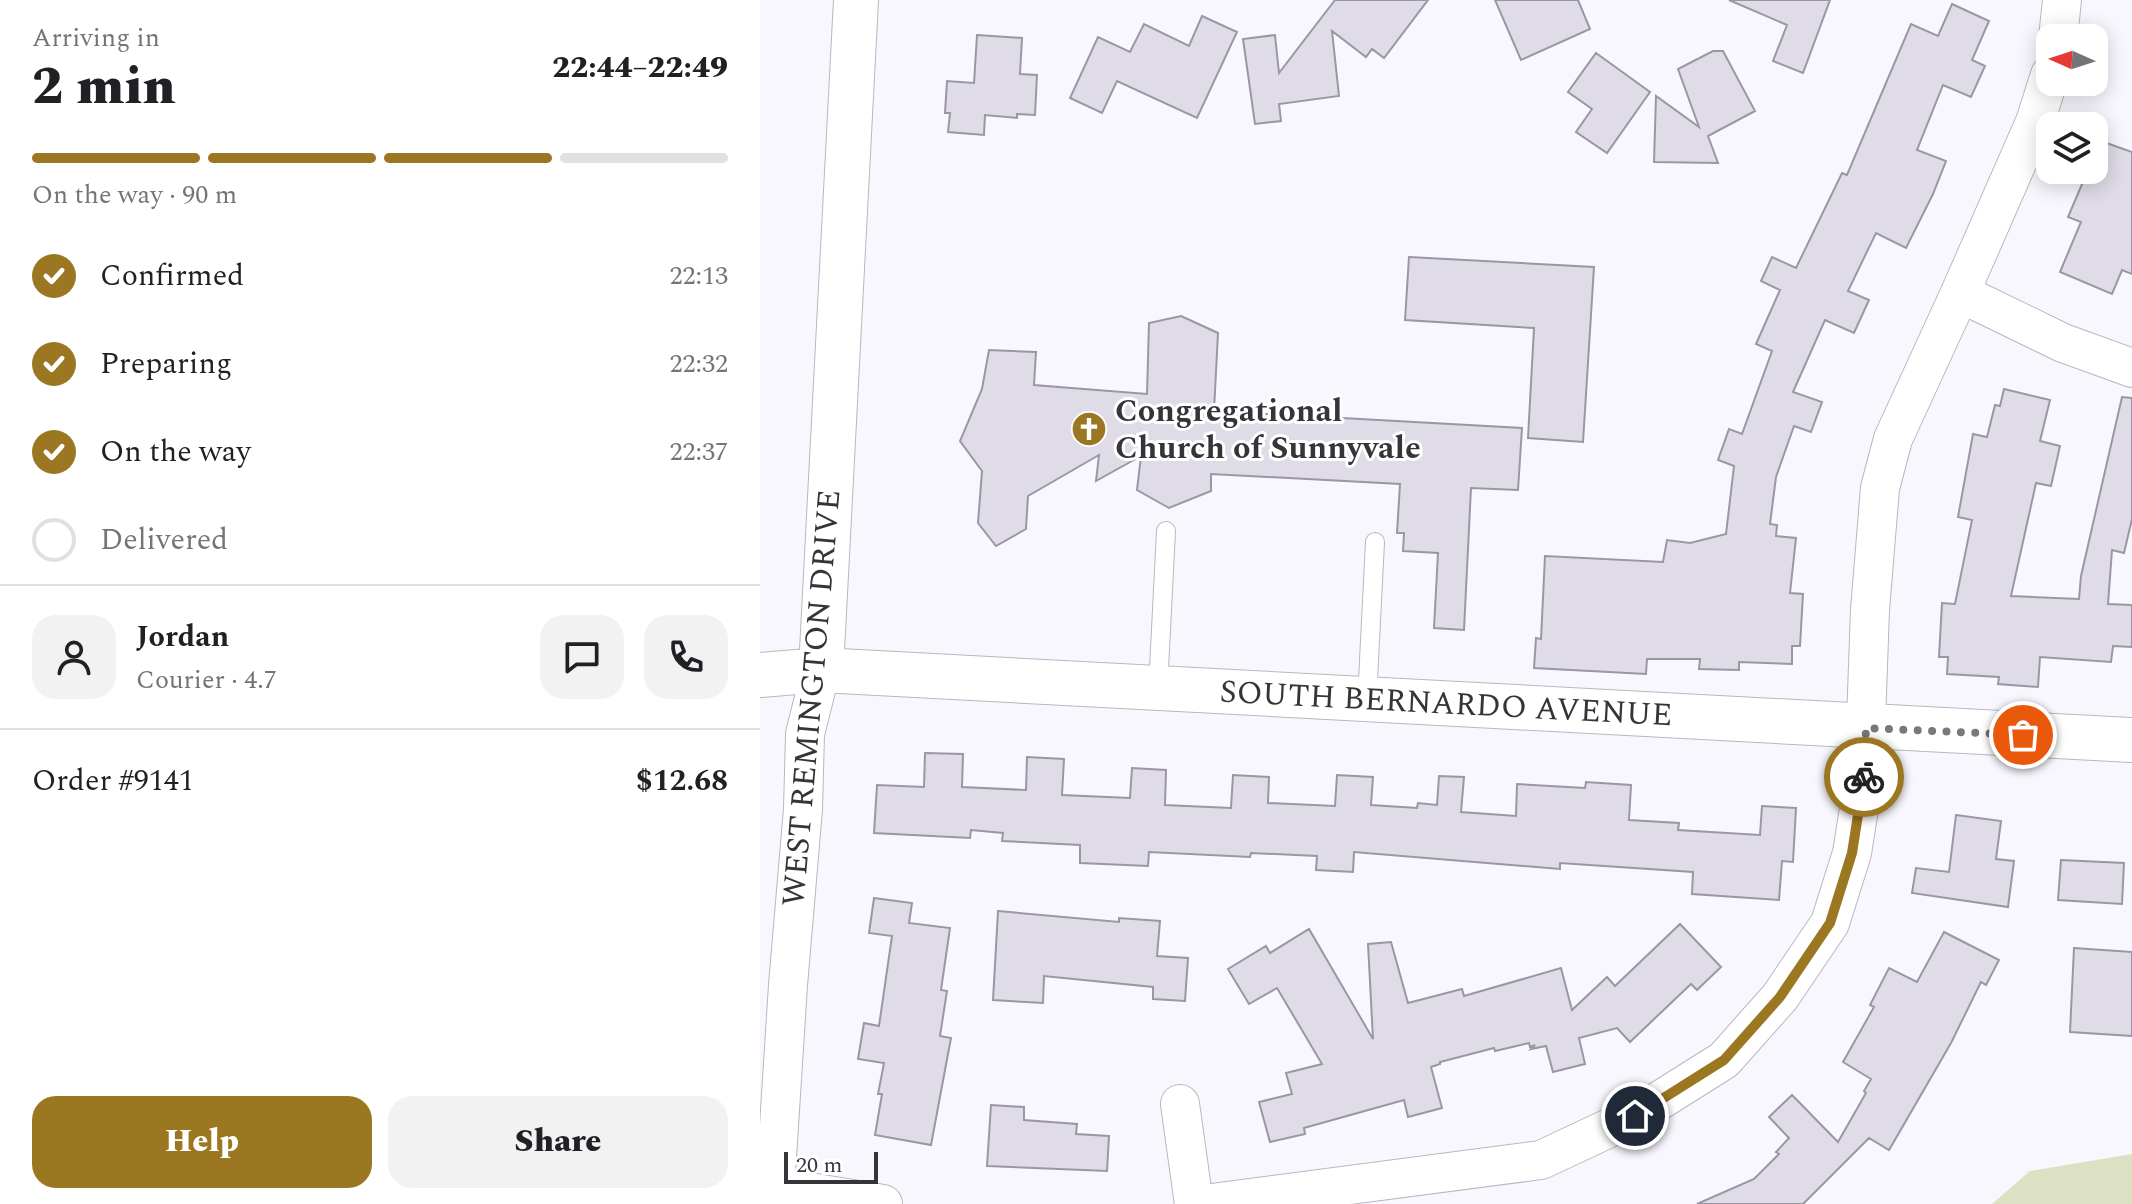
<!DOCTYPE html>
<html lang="en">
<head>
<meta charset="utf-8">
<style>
	:root { --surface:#fff; --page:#f2f2f2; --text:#202124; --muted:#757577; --line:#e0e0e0; --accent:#9b7722 }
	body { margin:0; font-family:Spectral,serif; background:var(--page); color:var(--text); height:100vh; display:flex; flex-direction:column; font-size:30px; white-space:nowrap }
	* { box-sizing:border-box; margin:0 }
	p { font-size:26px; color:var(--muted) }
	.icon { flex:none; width:44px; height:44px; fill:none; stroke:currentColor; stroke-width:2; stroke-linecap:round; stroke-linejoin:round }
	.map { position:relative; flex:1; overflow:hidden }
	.panel { display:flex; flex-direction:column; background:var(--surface); width:760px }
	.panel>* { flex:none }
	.needle { width:52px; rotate:273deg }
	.tools { position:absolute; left:1276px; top:24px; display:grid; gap:16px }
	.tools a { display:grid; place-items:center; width:72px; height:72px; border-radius:16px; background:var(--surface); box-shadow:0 4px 20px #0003; font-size:40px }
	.scale { position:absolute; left:24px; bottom:20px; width:94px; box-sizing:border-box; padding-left:8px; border:4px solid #353438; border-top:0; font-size:22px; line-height:28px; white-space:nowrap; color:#353438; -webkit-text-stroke:6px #fff; paint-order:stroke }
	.pin { position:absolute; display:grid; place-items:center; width:68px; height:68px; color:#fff; margin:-34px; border:4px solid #fff; border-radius:50%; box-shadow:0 2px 8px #0007 }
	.courier { position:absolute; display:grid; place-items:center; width:80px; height:80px; margin:-40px; border:6px solid #9b7722; border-radius:50%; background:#fff; color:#222; box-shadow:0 2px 10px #0007 }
	.overview em { font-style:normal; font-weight:800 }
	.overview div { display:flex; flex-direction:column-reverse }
	.overview { display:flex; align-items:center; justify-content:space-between; height:136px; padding:0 32px }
	h1 { font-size:52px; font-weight:800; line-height:60px }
	.bar { display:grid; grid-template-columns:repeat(4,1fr); gap:12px 8px; align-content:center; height:96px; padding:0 32px }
	.bar i { height:10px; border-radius:6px; background:var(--line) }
	.bar .on { background:var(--accent) }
	.bar p { grid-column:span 4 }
	.line { display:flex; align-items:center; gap:20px; padding:0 32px; border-top:2px solid var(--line) }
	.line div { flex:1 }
	.round { display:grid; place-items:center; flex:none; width:84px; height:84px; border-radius:24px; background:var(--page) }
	ol { padding:0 32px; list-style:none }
	li { display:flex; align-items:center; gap:24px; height:88px }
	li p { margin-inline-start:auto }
	li .icon { padding:8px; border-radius:50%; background:var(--accent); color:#fff; stroke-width:4 }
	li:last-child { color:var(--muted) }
	li i { width:44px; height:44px; border:4px solid var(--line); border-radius:50% }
	.primary-button { display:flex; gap:16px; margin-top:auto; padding:16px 32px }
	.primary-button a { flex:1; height:92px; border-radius:24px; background:var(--accent); color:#fff; font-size:32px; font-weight:800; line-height:92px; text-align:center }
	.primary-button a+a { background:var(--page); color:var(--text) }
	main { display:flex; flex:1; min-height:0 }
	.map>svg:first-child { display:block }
	.green { fill:#dbe1c2 }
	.building { fill:#e0dce7; stroke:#9a97a2; stroke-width:2 }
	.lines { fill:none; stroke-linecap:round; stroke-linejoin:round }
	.service-casing { stroke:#bab6c1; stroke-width:20 }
	.minor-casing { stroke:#bab6c1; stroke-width:40 }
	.tertiary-casing { stroke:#bab6c1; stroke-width:46 }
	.service { stroke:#fff; stroke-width:18 }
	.minor { stroke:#fff; stroke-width:38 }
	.tertiary { stroke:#fff; stroke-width:44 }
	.done { stroke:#7a787d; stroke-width:8; stroke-dasharray:0 14.4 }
	.route { stroke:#9b7722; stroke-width:10 }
	.labels { text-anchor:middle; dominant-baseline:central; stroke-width:6; stroke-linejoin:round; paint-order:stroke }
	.poi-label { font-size:32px; font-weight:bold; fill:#353438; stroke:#fff; text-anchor:start }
	.street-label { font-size:32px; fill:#353438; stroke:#fff }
</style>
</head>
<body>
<main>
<section class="panel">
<div class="overview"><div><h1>2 min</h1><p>Arriving in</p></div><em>22:44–22:49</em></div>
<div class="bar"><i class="on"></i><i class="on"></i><i class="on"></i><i></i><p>On the way · 90 m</p></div>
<ol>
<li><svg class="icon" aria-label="check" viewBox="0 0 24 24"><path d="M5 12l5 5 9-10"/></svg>Confirmed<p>22:13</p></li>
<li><svg class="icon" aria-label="check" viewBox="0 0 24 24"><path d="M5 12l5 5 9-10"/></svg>Preparing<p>22:32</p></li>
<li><svg class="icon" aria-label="check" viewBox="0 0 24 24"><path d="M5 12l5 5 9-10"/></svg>On the way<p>22:37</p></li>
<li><i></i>Delivered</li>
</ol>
<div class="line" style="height:144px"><a class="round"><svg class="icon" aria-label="person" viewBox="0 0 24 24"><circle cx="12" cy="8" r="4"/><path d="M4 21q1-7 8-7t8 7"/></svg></a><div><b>Jordan</b><p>Courier · 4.7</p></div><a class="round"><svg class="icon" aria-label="chat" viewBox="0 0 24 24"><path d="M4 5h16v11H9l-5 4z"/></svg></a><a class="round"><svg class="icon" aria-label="phone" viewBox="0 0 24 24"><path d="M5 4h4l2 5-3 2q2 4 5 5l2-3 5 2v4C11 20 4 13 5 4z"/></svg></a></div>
<div class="line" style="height:104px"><div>Order #9141</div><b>$12.68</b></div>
<div class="primary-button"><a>Help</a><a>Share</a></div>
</section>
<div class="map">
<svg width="1372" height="1204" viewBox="0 0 1372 1204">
	<rect width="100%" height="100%" fill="#f9f7fe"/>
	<path class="green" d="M1372,1154V1204H1232L1270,1171Z"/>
	<path class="building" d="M575,0H668L624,58L612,49L606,57L572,31L579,96L519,104L521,121L495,124L483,39L515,35L519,73Z
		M735,0H818L830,29L761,60Z
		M969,0H1070L1043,73L1013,61L1027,25Z
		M1192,4L1229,21L1212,60L1225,66L1211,97L1183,85L1157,150L1186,161L1173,194L1146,248L1116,233L1088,291L1109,300L1094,333L1065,320L1033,392L1062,402L1051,432L1034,426L1016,477L1010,524L1017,525L1016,536L1036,538L1030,593L1043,594L1040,646H1032V664L979,662V670L939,669L940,659H887L886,674L774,668L776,638L781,639L785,556L903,562L907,540L930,543L966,534L974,466L958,460L969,429L982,434L1012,351L996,344L1020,290L1001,281L1012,257L1036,268L1082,173L1087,175L1151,24L1178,36Z
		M442,16L477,32L437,118L357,81L342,113L310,98L338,37L370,52L384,24L429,46Z
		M217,35L262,38L260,74L277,75L275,115L257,114V118L225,115L224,135L188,132L190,113H185L187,81L214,83Z
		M953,51H963L995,111L948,136L958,163L894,162L896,96L939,127L918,69Z
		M836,53L890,92L847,153L816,132L832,109L808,92Z
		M1338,140L1372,152V274L1362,270L1352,294L1300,272L1321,222L1308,217L1328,170H1334V152Z
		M649,257L834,267L823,442L768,438L774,328L645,320Z
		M421,316L458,333L454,411L762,428L758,490L711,488L704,630L674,628L678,553L643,551L644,533H637L640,484L451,474V491L409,508L377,490L381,456L336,481L339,455L268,496L266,529L236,546L218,523L222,471L200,441L222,389L229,350L276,352L274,385L387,394L389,323Z
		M1244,389L1290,400L1280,441L1300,446L1291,486L1276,483L1251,596L1319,599L1321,576L1362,397L1372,398V519L1364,553L1352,550L1348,604L1372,605V647L1353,646L1351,662L1280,657L1278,687L1238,684L1239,677L1187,674L1188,657H1179L1182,603L1195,604L1212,520L1198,517L1213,434L1227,437L1235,405L1240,406Z
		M165,753L203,754L202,787L266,790L267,757L304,759L302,795L370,798L372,768L406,770L405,805L471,808L473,775L509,777L508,803L575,806L577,775L613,777L611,805L657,808L658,803L677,805L679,776L704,777L701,812L756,816L757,784L825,788L826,782L871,785L869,820L919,823L918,830L1000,835L1002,806L1036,808L1033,862L1022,861L1019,900L932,894L933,872L800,863V869L594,852L593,872L556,870L557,856L491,853L490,857L389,852L388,866L320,863V845L242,841L243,833L211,830L210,838L114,833L117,785L164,787Z
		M1196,815L1241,821L1236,859L1254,861L1248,907L1152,893L1156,868L1189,872Z
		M1301,860L1364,863L1362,904L1298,900Z
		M114,898L152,903L149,923L190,928L181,990L187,991L180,1036L191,1038L171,1145L115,1135L122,1094H118L124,1063L98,1059L104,1023L119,1026L132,936L109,933Z
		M238,911L359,922V918L400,921L397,956L428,958L425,1001L393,999V987L284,976L283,1003L233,1000Z
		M920,924L961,967L937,990L931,984L870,1042L857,1028L819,1038L825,1064L793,1072L786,1046L771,1049L775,1045L770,1047L769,1043L735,1051L734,1048L680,1062V1064L671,1067L682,1108L648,1117L644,1100L544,1128L545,1134L510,1142L499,1102L532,1094L526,1073L562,1064L517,988L489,1004L468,969L506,946L510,953L549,929L613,1039L608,944L631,942L648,1003L702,989L704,996L801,968L812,1010L847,977L855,986Z
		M1184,932L1239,960L1226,985L1221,982L1191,1043L1129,1150L1109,1138L1043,1204H937L994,1179L1019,1154L1016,1152L1029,1138L1009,1117L1032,1095L1078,1142L1106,1093L1104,1091L1111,1079L1083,1062L1114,1007L1110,1005L1129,968L1157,982Z
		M1314,948L1372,952V1036L1310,1032Z
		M231,1105L264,1107V1120L317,1124L316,1134L349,1136L347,1171L227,1166Z"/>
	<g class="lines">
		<defs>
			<path id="service" d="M398,688L406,531
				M607,700L615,542"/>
			<path id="minor" d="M1298,38L1302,0
				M1200,293L1303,343L1372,368
				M420,1104L434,1204
				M0,1184L123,1204
				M14,1204L28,985L43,809L45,734L61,670
				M444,1204L781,1160L875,1116L964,1060L1020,997L1070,923L1092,853L1104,777L1110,610L1120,488L1133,439L1200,293L1275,122L1290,75"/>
			<path id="tertiary" d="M61,670L96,0
				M0,675L61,670L1372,740"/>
		</defs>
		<use href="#service" class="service-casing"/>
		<use href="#minor" class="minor-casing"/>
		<use href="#tertiary" class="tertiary-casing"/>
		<use href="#service" class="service"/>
		<use href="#minor" class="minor"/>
		<use href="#tertiary" class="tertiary"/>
	</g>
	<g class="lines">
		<path class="done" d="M1104,777L1106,728L1263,735"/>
		<path class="route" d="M875,1116L964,1060L1020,997L1070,923L1092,853L1104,777"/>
	</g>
	<defs>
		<symbol id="church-disc" viewBox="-11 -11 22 22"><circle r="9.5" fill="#9b7722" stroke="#fff"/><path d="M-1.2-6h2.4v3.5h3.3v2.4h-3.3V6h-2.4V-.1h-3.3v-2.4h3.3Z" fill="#fff"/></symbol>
	</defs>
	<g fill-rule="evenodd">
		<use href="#church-disc" x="309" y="409" width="40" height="40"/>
	</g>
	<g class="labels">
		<g class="poi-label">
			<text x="355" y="411">Congregational<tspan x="355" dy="37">Church of Sunnyvale</tspan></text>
		</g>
		<g class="street-label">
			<text transform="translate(52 698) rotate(-85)">WEST REMINGTON DRIVE</text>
			<text transform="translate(686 704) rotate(3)">SOUTH BERNARDO AVENUE</text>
		</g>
	</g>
</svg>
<div class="tools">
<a><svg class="needle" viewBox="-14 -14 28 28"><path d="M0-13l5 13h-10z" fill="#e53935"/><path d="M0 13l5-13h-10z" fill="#757577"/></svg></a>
<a><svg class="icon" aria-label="layers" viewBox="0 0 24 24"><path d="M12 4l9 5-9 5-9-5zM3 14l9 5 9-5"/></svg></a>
</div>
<div class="scale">20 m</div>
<div class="pin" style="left:1263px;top:735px;background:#ea580c"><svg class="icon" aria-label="bag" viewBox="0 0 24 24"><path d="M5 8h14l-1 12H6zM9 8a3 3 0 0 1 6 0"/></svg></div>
<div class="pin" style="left:875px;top:1116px;background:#1f2937"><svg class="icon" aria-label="home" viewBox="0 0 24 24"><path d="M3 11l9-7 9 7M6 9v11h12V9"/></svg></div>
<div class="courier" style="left:1104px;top:777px"><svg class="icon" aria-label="bike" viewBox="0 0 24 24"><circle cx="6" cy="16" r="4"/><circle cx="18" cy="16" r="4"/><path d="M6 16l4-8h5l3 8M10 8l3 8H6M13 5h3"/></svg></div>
</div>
</main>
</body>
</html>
